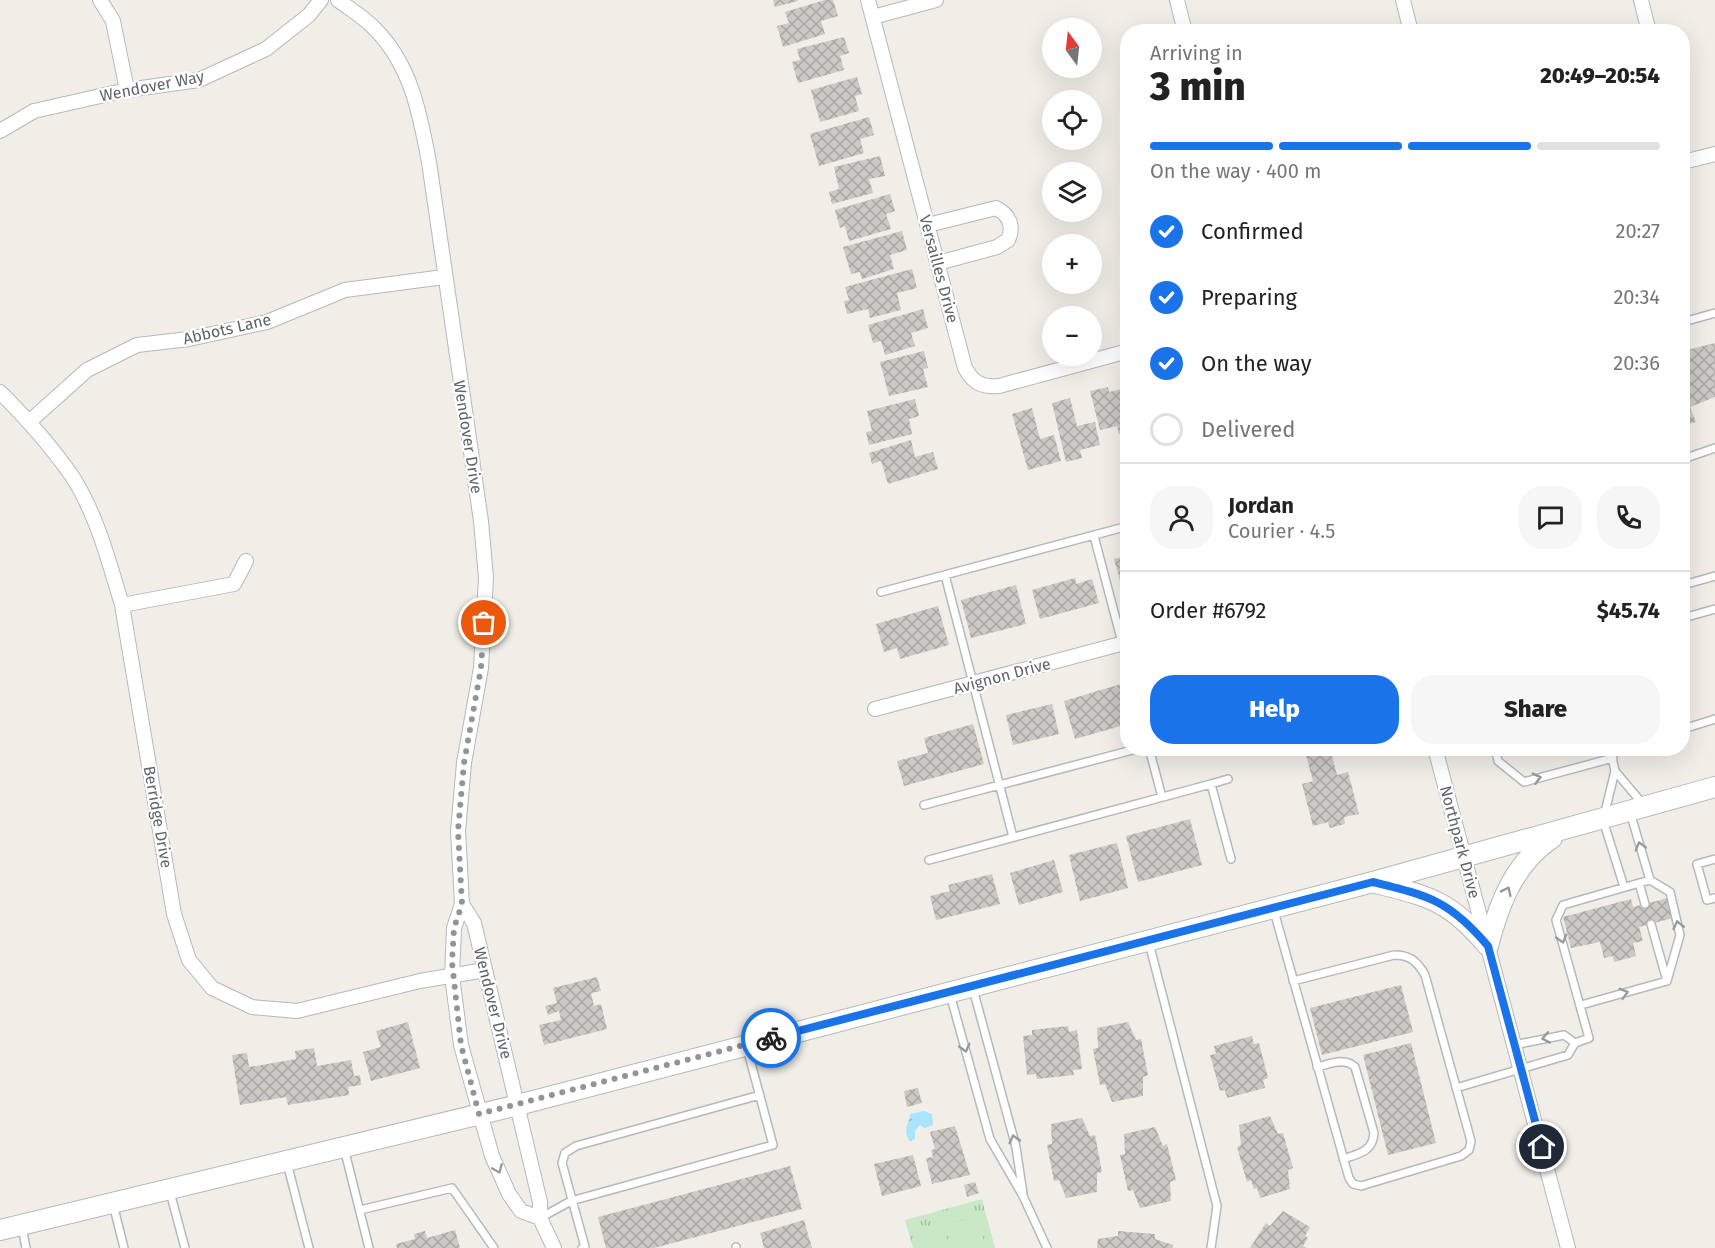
<!DOCTYPE html>
<html lang="en">
<head>
<meta charset="utf-8">
<style>
	:root { --surface:#fff; --page:#f6f6f6; --text:#222; --muted:#767676; --line:#e0e0e0; --accent:#1a73e8 }
	body { margin:0; font-family:"Fira Sans",sans-serif; background:var(--page); color:var(--text); height:100vh; display:flex; flex-direction:column; font-size:22px; white-space:nowrap }
	* { box-sizing:border-box; margin:0 }
	p { font-size:20px; color:var(--muted) }
	.icon { flex:none; width:33px; height:33px; fill:none; stroke:currentColor; stroke-width:2; stroke-linecap:round; stroke-linejoin:round }
	.map { position:relative; flex:1; overflow:hidden }
	.panel { position:absolute; left:1120px; top:24px; width:570px; height:732px; display:flex; flex-direction:column; background:var(--surface); border-radius:24px; box-shadow:0 6px 24px #0002 }
	.panel>* { flex:none }
	.needle { width:39px; rotate:345deg }
	.controls { position:absolute; left:1042px; top:18px; display:grid; gap:12px }
	.controls a { display:grid; place-items:center; width:60px; height:60px; border-radius:50%; background:var(--surface); box-shadow:0 6px 24px #0002; font-size:30px }
	.pin { position:absolute; display:grid; place-items:center; width:51px; height:51px; color:#fff; margin:-26px; border:3px solid #fff; border-radius:50%; box-shadow:0 2px 6px #0007 }
	.courier { position:absolute; display:grid; place-items:center; width:60px; height:60px; margin:-30px; border:4px solid #1a73e8; border-radius:50%; background:#fff; color:#222; box-shadow:0 2px 8px #0007 }
	.head em { font-style:normal; font-weight:800 }
	.head div { display:flex; flex-direction:column-reverse }
	.head { display:flex; align-items:center; justify-content:space-between; height:102px; padding:0 30px }
	h1 { font-size:39px; font-weight:800; line-height:45px }
	.bar { display:grid; grid-template-columns:repeat(4,1fr); gap:9px 6px; align-content:center; height:72px; padding:0 30px }
	.bar i { height:8px; border-radius:4px; background:var(--line) }
	.bar .current { background:var(--accent) }
	.bar p { grid-column:span 4 }
	.line { display:flex; align-items:center; gap:15px; padding:0 30px; border-top:2px solid var(--line) }
	.line div { flex:1 }
	.round { display:grid; place-items:center; flex:none; width:63px; height:63px; border-radius:24px; background:var(--page) }
	ol { padding:0 30px; list-style:none }
	li { display:flex; align-items:center; gap:18px; height:66px }
	li p { margin-inline-start:auto }
	li .icon { padding:6px; border-radius:50%; background:var(--accent); color:#fff; stroke-width:4 }
	li:last-child { color:var(--muted) }
	li i { width:33px; height:33px; border:3px solid var(--line); border-radius:50% }
	.button { display:flex; gap:12px; margin-top:auto; padding:12px 30px }
	.button a { flex:1; height:69px; border-radius:24px; background:var(--accent); color:#fff; font-size:24px; font-weight:800; line-height:69px; text-align:center }
	.button a+a { background:var(--page); color:var(--text) }
	.map>svg:first-child { display:block }
	.park { fill:url(#park-tufts) }
	.pitch { fill:#c9e8c5 }
	.water { fill:url(#water-ripples) }
	.building { fill:url(#building-cross-hatch) }
	.lines { fill:none; stroke-linecap:round; stroke-linejoin:round }
	.service-casing { stroke:#b5b8bc; stroke-width:10 }
	.minor-casing { stroke:#b5b8bc; stroke-width:16 }
	.secondary-casing { stroke:#b4b8bc; stroke-width:22 }
	.service { stroke:#fff; stroke-width:7 }
	.minor { stroke:#fff; stroke-width:14 }
	.secondary { stroke:#fff; stroke-width:20 }
	.oneway { stroke:#979a9d }
	.done { stroke:#929495; stroke-width:6; stroke-dasharray:0 10.8 }
	.route { stroke:#1a73e8; stroke-width:8 }
	.labels { text-anchor:middle; dominant-baseline:central; stroke-width:4.5; stroke-linejoin:round; paint-order:stroke }
	.street-label { font-size:16px; fill:#5f6468; stroke:#fff }
</style>
</head>
<body>
<div class="map">
<svg width="1715" height="1248" viewBox="0 0 1715 1248">
	<defs>
		<pattern id="park-tufts" width="24" height="20" patternUnits="userSpaceOnUse" patternTransform="scale(1.5)"><rect width="24" height="20" fill="#c9e8c5"/><path d="M3 7l-1-3M5 7V3M7 7l1-3M15 17l-1-3M17 17v-4M19 17l1-3" fill="none" stroke="#a6c0a4"/></pattern>
		<pattern id="water-ripples" width="26" height="14" patternUnits="userSpaceOnUse" patternTransform="scale(1.5)"><rect width="26" height="14" fill="#aae4ff"/><path d="M2 4q2-2 4 0t4 0M15 11q2-2 4 0t4 0" fill="none" stroke="#8ebcd2"/></pattern>
		<pattern id="building-cross-hatch" width="8" height="8" patternUnits="userSpaceOnUse" patternTransform="scale(1.5)"><rect width="8" height="8" fill="#ccc9c5"/><path d="M0 0l8 8M0 8l8-8" fill="none" stroke="#a9a7a4"/></pattern>
	</defs>
	<rect width="100%" height="100%" fill="#f1eee8"/>
	<path class="park" d="M982,1199L995,1248H913L905,1220Z"/>
	<path class="pitch" d="M977,1216L986,1248H957L951,1223Z
		M944,1227L950,1248H922L918,1234Z"/>
	<path class="water" d="M924,1111L932,1114L933,1125L925,1128L920,1125L915,1131V1139L910,1141C902,1130 909,1126 910,1114Z"/>
	<path class="building" d="M773,0H798V1L775,7Z
		M825,0H833L838,16L821,21L825,34L783,47L777,26L789,23L785,12Z
		M844,37L849,53L840,56L844,70L798,83L792,62L800,60L797,49Z
		M857,77L862,94L855,96L859,111L820,122L811,90Z
		M869,117L874,135L860,139L864,153L819,166L810,134Z
		M880,156L885,176L869,179L873,193L832,204L829,192L839,189L834,167Z
		M890,194L895,211L886,214L891,229L849,241L845,226L840,228L835,210Z
		M902,231L907,250L890,255L894,269L862,279L860,272L851,274L843,247Z
		M912,269L917,288L897,293L901,310L870,318L868,309L847,314L844,301L849,300L845,287Z
		M923,309L928,328L911,333L915,346L885,355L881,341L873,343L868,325Z
		M1715,343V397L1690,407L1696,422L1683,425V351Z
		M924,351L928,368L923,369L928,387L889,396L880,362Z
		M1108,387L1109,392L1126,388L1128,431L1119,434L1117,426L1100,430L1090,391Z
		M1070,398L1077,426L1095,422L1100,445L1080,450L1082,458L1066,462L1052,403Z
		M915,399L919,416L909,419L912,434L869,445L866,432L872,431L867,411Z
		M1032,408L1040,439L1054,435L1061,461L1028,470L1012,414Z
		M911,440L915,457L933,452L938,469L888,484L881,461L872,464L869,453Z
		M1128,555V590L1123,591L1114,559Z
		M1075,578L1076,584L1092,579L1099,603L1040,619L1032,590Z
		M1016,585L1026,624L971,638L961,600Z
		M938,606L949,645L900,659L897,648L884,652L876,624Z
		M1121,684L1128,708V724L1075,739L1064,701Z
		M1052,704L1059,734L1013,745L1006,715Z
		M973,724L984,764L904,786L897,761L928,753L924,738Z
		M1304,748H1330L1337,775L1348,772L1359,814L1344,817L1345,824L1330,828L1328,822L1313,826L1302,784L1313,781Z
		M1190,819L1202,865L1138,882L1126,836Z
		M1117,843L1128,888L1080,901L1069,855Z
		M1054,860L1063,892L1019,905L1010,873Z
		M992,874L1000,904L936,920L930,896L950,891L948,885Z
		M1668,898L1673,918L1639,927L1643,941L1633,943L1636,956L1614,962L1613,956L1604,958L1600,942L1571,948L1563,917L1631,899L1633,907Z
		M597,977L601,991L591,993L594,1006L601,1004L607,1029L544,1045L539,1025L561,1020L559,1011L548,1015L545,1006L557,1003L553,988Z
		M1401,985L1413,1032L1322,1055L1310,1008Z
		M408,1022L420,1068L371,1081L363,1052L381,1047L376,1031Z
		M1128,1022L1136,1040L1141,1039L1148,1075L1143,1077V1096L1112,1102L1105,1084L1100,1085L1093,1049L1098,1048L1097,1028Z
		M1068,1026L1069,1032L1077,1030L1082,1069L1073,1070L1074,1075L1037,1079L1036,1074L1027,1075L1023,1036L1032,1035V1030Z
		M1252,1036L1254,1044L1259,1043L1268,1078L1263,1080L1265,1088L1227,1098L1225,1090L1220,1091L1210,1055L1216,1054L1214,1046Z
		M1411,1043L1436,1143L1388,1155L1363,1055Z
		M314,1048L317,1066L351,1060L354,1076L360,1075L361,1085L348,1087L349,1095L288,1105L286,1097L240,1105L232,1055L247,1053L249,1067L296,1059L295,1051Z
		M918,1088L922,1103L907,1107L904,1091Z
		M1270,1116L1278,1134L1283,1133L1293,1168L1288,1170L1290,1189L1260,1198L1257,1188L1254,1189L1251,1180L1247,1182L1237,1147L1241,1145L1239,1125Z
		M1082,1118L1090,1136L1095,1135L1102,1172L1097,1173V1192L1066,1198L1059,1180L1054,1181L1047,1145L1052,1144L1051,1124Z
		M955,1126L970,1175L932,1184L926,1158L933,1157L931,1150L935,1149L930,1132Z
		M1155,1127L1163,1146L1167,1144L1176,1180L1170,1182L1171,1201L1140,1208L1133,1190L1128,1191L1120,1155L1125,1154L1124,1134Z
		M913,1155L921,1186L882,1196L874,1164Z
		M790,1166L802,1209L654,1248H606L598,1217Z
		M975,1182L979,1193L967,1197L964,1185Z
		M1283,1211L1310,1227L1305,1236L1308,1238L1303,1246L1307,1248H1250L1266,1223L1270,1226Z
		M804,1220L812,1248H764L760,1233Z
		M455,1230L460,1248H397L396,1244L415,1239L414,1234L425,1231L427,1238Z
		M1118,1231L1155,1234V1239L1173,1245V1248H1097L1098,1239L1118,1236Z"/>
	<g class="lines">
		<defs>
			<path id="service" d="M1683,322L1715,313
				M1683,459L1715,448
				M1094,536L1128,665
				M945,575L1013,837
				M1683,585L1715,576
				M881,592L1128,526
				M1683,618L1715,609
				M1683,729L1715,719
				M1149,748L1162,797
				M1495,748L1498,761L1524,782L1613,758
				M1610,748L1615,771L1603,820L1624,887
				M1615,771L1642,803
				M1211,784L1228,779
				M924,805L1140,748
				M1630,812L1650,880L1670,892L1680,935L1667,981
				M1715,859L1697,864L1707,900L1715,898
				M929,860L1211,784L1231,859
				M1639,883L1645,904
				M1274,911L1349,1178L1353,1184L1361,1186L1461,1156L1469,1150L1471,1141L1425,975C1417,961 1410,955 1394,955L1293,981
				M1651,924L1667,981
				M1149,943L1217,1206L1211,1248
				M973,989L1016,1147L1023,1194
				M950,994L990,1139L1023,1196L1047,1248
				M1581,1005L1667,981
				M1514,1045L1564,1035L1575,1043
				M1317,1067C1330,1064 1344,1057 1355,1067L1374,1133C1373,1152 1358,1154 1343,1159
				M1456,1088L1568,1055L1575,1043L1589,1038L1556,920L1563,905L1650,880
				M344,1148L369,1248
				M287,1163L309,1248
				M170,1192L185,1248
				M113,1204L124,1248
				M360,1210L452,1188L494,1248
				M540,1218L571,1201L773,1145L747,1048
				M22,1227L26,1248
				M736,1247V1248
				M582,1248L585,1247L562,1163L565,1153L576,1146L760,1095"/>
			<path id="minor" d="M100,0L113,21L127,90
				M338,0C350,9 365,18 375,29C411,65 420,114 429,162L481,521L486,578L481,668L464,763L458,831L462,904L454,928L452,976L461,1045L492,1156L509,1194L521,1211L540,1218
				M868,0L965,368C974,384 982,387 999,386L1128,351
				M1177,0L1185,32
				M1403,0L1411,32
				M1641,0L1649,32
				M873,17L936,0
				M0,131L34,111L127,90L199,80L266,49L309,15L321,0
				M1683,162L1715,154
				M928,225L996,208C1010,215 1014,227 1008,240L997,247L938,263
				M0,392C26,418 51,446 72,476C97,515 109,562 122,605L174,914L189,960L212,988L252,1007L297,1011L420,981L485,970
				M29,422L87,370L137,345L189,339L267,322L345,290L444,277
				M122,605L234,584L246,561
				M875,709L1128,642
				M1435,748L1568,1248
				M462,904L474,923L540,1202V1218L554,1248"/>
			<path id="secondary" d="M1376,883C1431,897 1450,901 1488,946
				M1488,946C1499,904 1514,863 1552,838
				M0,1230L518,1105L1373,882L1715,787"/>
		</defs>
		<use href="#service" class="service-casing"/>
		<use href="#minor" class="minor-casing"/>
		<use href="#secondary" class="secondary-casing"/>
		<use href="#service" class="service"/>
		<use href="#minor" class="minor"/>
		<use href="#secondary" class="secondary"/>
	</g>
	<defs><path id="oneway-chevron" d="M-2-3.5L2.5 0L-2 3.5" fill="none" stroke-width="1.6" stroke-linecap="round" stroke-linejoin="round" transform="scale(1.5)"/></defs>
	<g class="oneway">
		<use href="#oneway-chevron" transform="translate(1537 778) rotate(-15)"/>
		<use href="#oneway-chevron" transform="translate(1640 846) rotate(-106)"/>
		<use href="#oneway-chevron" transform="translate(1507 891) rotate(-64)"/>
		<use href="#oneway-chevron" transform="translate(1678 925) rotate(-103)"/>
		<use href="#oneway-chevron" transform="translate(1562 939) rotate(74)"/>
		<use href="#oneway-chevron" transform="translate(1624 993) rotate(-16)"/>
		<use href="#oneway-chevron" transform="translate(1546 1038) rotate(169)"/>
		<use href="#oneway-chevron" transform="translate(965 1048) rotate(75)"/>
		<use href="#oneway-chevron" transform="translate(1014 1139) rotate(-105)"/>
		<use href="#oneway-chevron" transform="translate(498 1169) rotate(67)"/>
	</g>
	<g class="lines">
		<path class="done" d="M484,623L481,668L464,763L458,831L462,904L454,928L452,962L461,1045L479,1114L771,1038"/>
		<path class="route" d="M771,1038L1373,882C1429,896 1449,900 1488,946L1542,1147"/>
	</g>
	<g class="labels">
		<g class="street-label">
			<text transform="translate(152 86) rotate(-11)">Wendover Way</text>
			<text transform="translate(939 269) rotate(75)">Versailles Drive</text>
			<text transform="translate(227 329) rotate(-13)">Abbots Lane</text>
			<text transform="translate(468 437) rotate(81)">Wendover Drive</text>
			<text transform="translate(1002 676) rotate(-15)">Avignon Drive</text>
			<text transform="translate(158 817) rotate(80)">Berridge Drive</text>
			<text transform="translate(1460 842) rotate(75)">Northpark Drive</text>
			<text transform="translate(493 1003) rotate(76)">Wendover Drive</text>
		</g>
	</g>
</svg>
<div class="controls">
<a><svg class="needle" viewBox="-14 -14 28 28"><path d="M0-13l5 13h-10z" fill="#e53935"/><path d="M0 13l5-13h-10z" fill="#767676"/></svg></a>
<a><svg class="icon" aria-label="locate" viewBox="0 0 24 24"><circle cx="12" cy="12" r="6"/><path d="M12 2v4M12 18v4M2 12h4M18 12h4"/></svg></a>
<a><svg class="icon" aria-label="layers" viewBox="0 0 24 24"><path d="M12 4l9 5-9 5-9-5zM3 14l9 5 9-5"/></svg></a>
<a>+</a>
<a>−</a>
</div>
<div class="pin" style="left:484px;top:623px;background:#ea580c"><svg class="icon" aria-label="bag" viewBox="0 0 24 24"><path d="M5 8h14l-1 12H6zM9 8a3 3 0 0 1 6 0"/></svg></div>
<div class="pin" style="left:1542px;top:1147px;background:#1f2937"><svg class="icon" aria-label="home" viewBox="0 0 24 24"><path d="M3 11l9-7 9 7M6 9v11h12V9"/></svg></div>
<div class="courier" style="left:771px;top:1038px"><svg class="icon" aria-label="bike" viewBox="0 0 24 24"><circle cx="6" cy="16" r="4"/><circle cx="18" cy="16" r="4"/><path d="M6 16l4-8h5l3 8M10 8l3 8H6M13 5h3"/></svg></div>
<section class="panel">
<div class="head"><div><h1>3 min</h1><p>Arriving in</p></div><em>20:49–20:54</em></div>
<div class="bar"><i class="current"></i><i class="current"></i><i class="current"></i><i></i><p>On the way · 400 m</p></div>
<ol>
<li><svg class="icon" aria-label="check" viewBox="0 0 24 24"><path d="M5 12l5 5 9-10"/></svg>Confirmed<p>20:27</p></li>
<li><svg class="icon" aria-label="check" viewBox="0 0 24 24"><path d="M5 12l5 5 9-10"/></svg>Preparing<p>20:34</p></li>
<li><svg class="icon" aria-label="check" viewBox="0 0 24 24"><path d="M5 12l5 5 9-10"/></svg>On the way<p>20:36</p></li>
<li><i></i>Delivered</li>
</ol>
<div class="line" style="height:108px"><a class="round"><svg class="icon" aria-label="person" viewBox="0 0 24 24"><circle cx="12" cy="8" r="4"/><path d="M4 21q1-7 8-7t8 7"/></svg></a><div><b>Jordan</b><p>Courier · 4.5</p></div><a class="round"><svg class="icon" aria-label="chat" viewBox="0 0 24 24"><path d="M4 5h16v11H9l-5 4z"/></svg></a><a class="round"><svg class="icon" aria-label="phone" viewBox="0 0 24 24"><path d="M5 4h4l2 5-3 2q2 4 5 5l2-3 5 2v4C11 20 4 13 5 4z"/></svg></a></div>
<div class="line" style="height:78px"><div>Order #6792</div><b>$45.74</b></div>
<div class="button"><a>Help</a><a>Share</a></div>
</section>
</div>
</body>
</html>
